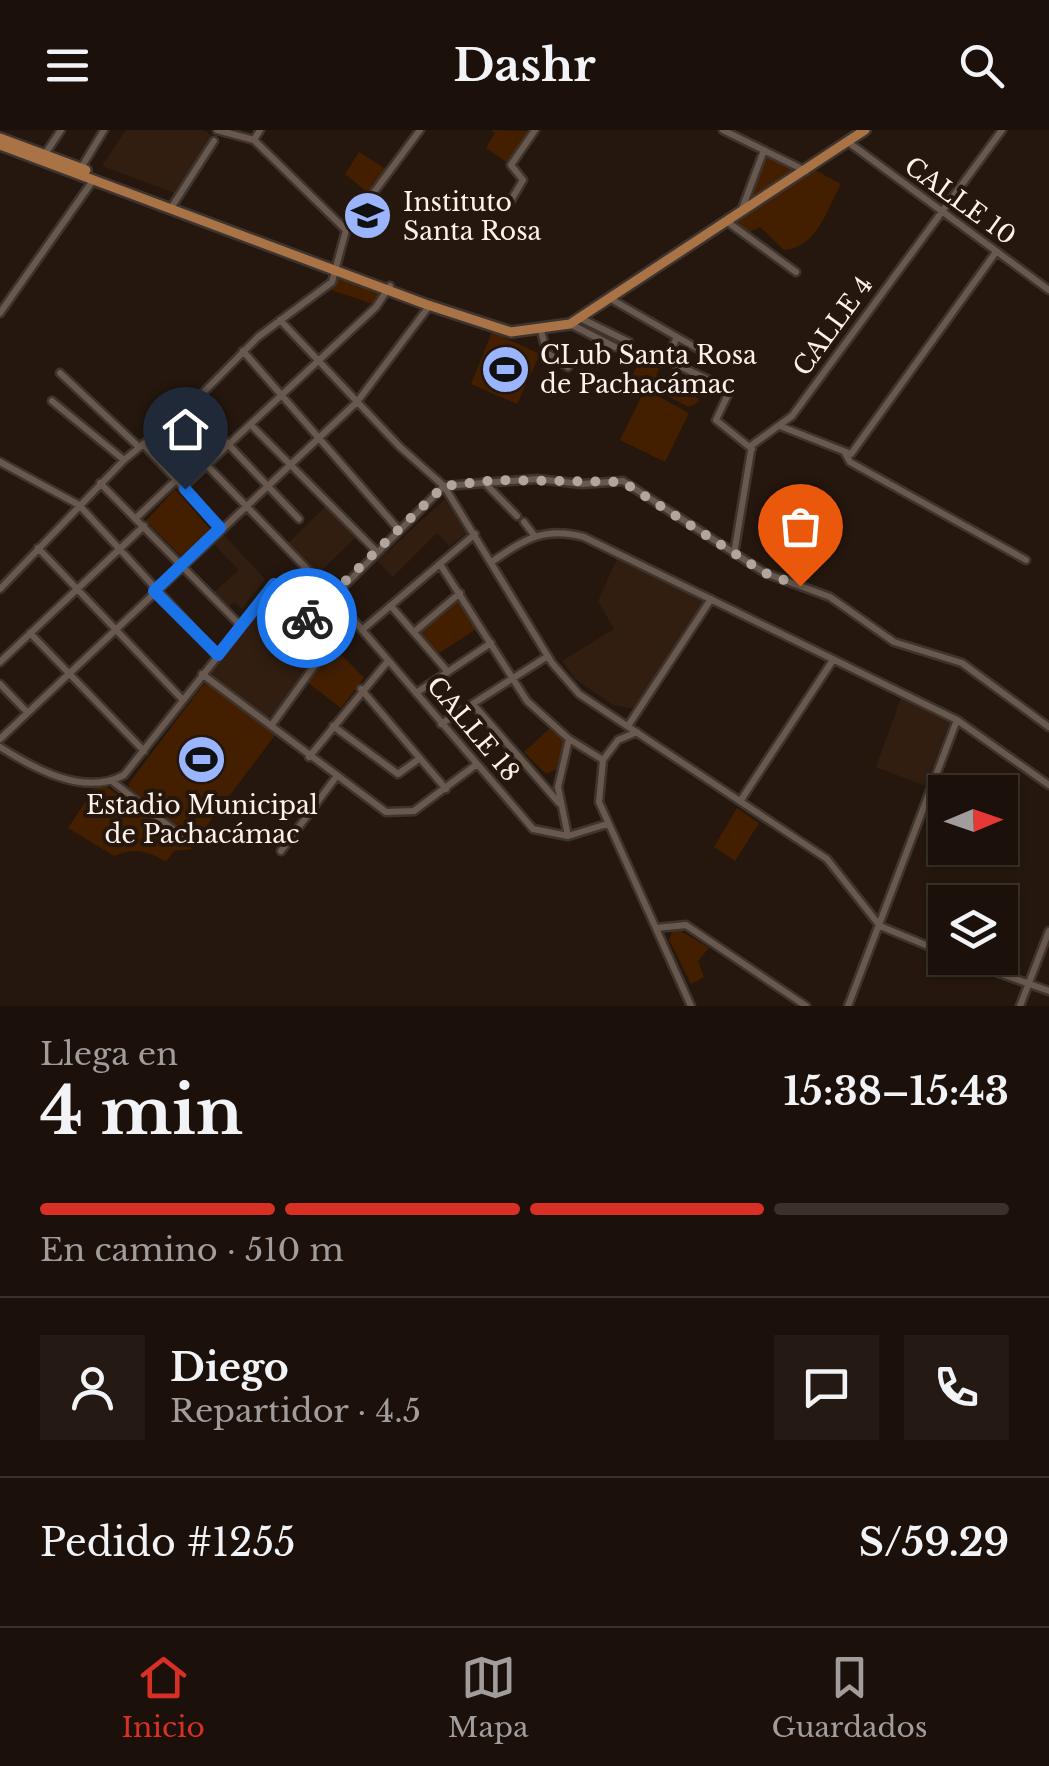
<!DOCTYPE html>
<html lang="es">
<head>
<meta charset="utf-8">
<style>
	:root { --surface:#1c110a; --page:#251a13; --text:#f1f3f6; --muted:#a09d9c; --line:#3a312b; --accent:#d93025 }
	body { margin:0; font-family:"Libre Baskerville",serif; background:var(--page); color:var(--text); height:100vh; display:flex; flex-direction:column; font-size:38px; white-space:nowrap }
	* { box-sizing:border-box; margin:0 }
	p { font-size:32px; color:var(--muted) }
	.icon { flex:none; width:55px; height:55px; fill:none; stroke:currentColor; stroke-width:2; stroke-linecap:round; stroke-linejoin:round }
	.map { position:relative; height:876px; overflow:hidden }
	.panel { display:flex; flex-direction:column; background:var(--surface); flex:1 }
	.panel>* { flex:none }
	.needle { width:65px; rotate:88deg }
	.fabs { position:absolute; left:928px; top:645px; display:grid; gap:20px }
	.fabs a { display:grid; place-items:center; width:90px; height:90px; border-radius:0px; background:var(--surface); box-shadow:0 2px 8px #0004,0 0 0 2px var(--line); font-size:50px }
	.pin { position:absolute; display:grid; place-items:center; width:85px; height:85px; color:#fff; margin:-102px -42px; border-radius:50% 50% 50% 0; rotate:-45deg; box-shadow:0 0 10px #0007 }
	.pin .icon { rotate:45deg }
	.courier { position:absolute; display:grid; place-items:center; width:100px; height:100px; margin:-50px; border:8px solid #1a73e8; border-radius:50%; background:#fff; color:#222; box-shadow:0 2px 12px #0007 }
	.summary em { font-style:normal; font-weight:800 }
	.summary div { display:flex; flex-direction:column-reverse }
	.summary { display:flex; align-items:center; justify-content:space-between; height:170px; padding:0 40px }
	h1 { font-size:65px; font-weight:800; line-height:75px }
	.bar { display:grid; grid-template-columns:repeat(4,1fr); gap:15px 10px; align-content:center; height:120px; padding:0 40px }
	.bar i { height:12px; border-radius:8px; background:var(--line) }
	.bar .on { background:var(--accent) }
	.bar p { grid-column:span 4 }
	.line { display:flex; align-items:center; gap:25px; padding:0 40px; border-top:2px solid var(--line) }
	.line div { flex:1 }
	.round { display:grid; place-items:center; flex:none; width:105px; height:105px; border-radius:0px; background:var(--page) }
	header { display:flex; justify-content:space-between; align-items:center; height:130px; padding:0 40px; background:var(--surface); font-size:45px; font-weight:800 }
	.tabs { display:flex; justify-content:space-around; align-items:center; height:140px; border-top:2px solid var(--line); background:var(--surface); font-size:28px; color:var(--muted) }
	.tabs a { display:grid; justify-items:center; gap:5px }
	.tabs .on { color:var(--accent) }
	.map>svg:first-child { display:block }
	.built { fill:#311e10 }
	.green { fill:#431f00 }
	.lines { fill:none; stroke-linecap:round; stroke-linejoin:round }
	.minor-casing { stroke:#3d342f; stroke-width:11 }
	.major-casing { stroke:#3d342f; stroke-width:14 }
	.minor { stroke:#69584d; stroke-width:6 }
	.major { stroke:#aa7346; stroke-width:9 }
	.done { stroke:#b1a59d; stroke-width:10; stroke-dasharray:0 18 }
	.route { stroke:#1a73e8; stroke-width:12 }
	.labels { text-anchor:middle; dominant-baseline:central; stroke-width:8; stroke-linejoin:round; paint-order:stroke }
	.street-label { font-size:25px; fill:#fcf2eb; stroke:#25170d }
	.poi-label { font-size:25px; fill:#fcf2eb; stroke:#25170d; text-anchor:start }
</style>
</head>
<body>
<header><svg class="icon" aria-label="menu" viewBox="0 0 24 24"><path d="M4 6h16M4 12h16M4 18h16"/></svg>Dashr<svg class="icon" aria-label="search" viewBox="0 0 24 24"><circle cx="10" cy="10" r="6"/><path d="M15 15l6 6"/></svg></header>
<div class="map">
<svg width="1049" height="876" viewBox="0 0 1049 876">
	<rect width="100%" height="100%" fill="#25170d"/>
	<path class="built" d="M126,0H203L214,7L175,63L102,36Z
		M445,369L467,403L449,416L437,403L393,447L377,431Z
		M326,376L356,407L318,444L288,413Z
		M222,403L265,449L242,479L234,472L227,479L212,464L239,440L211,411Z
		M618,426L705,470L635,579L613,575L575,549L562,531L614,499L598,471Z
		M271,465L321,517L272,586H267L210,545Z
		M901,568L950,593L925,656L876,637Z"/>
	<path class="green" d="M491,0L532,1L509,34L486,18L495,3Z
		M766,21L803,41L744,80Z
		M359,22L386,39L368,63L345,44Z
		M815,40L841,54C828,78 816,119 784,120L760,97L748,103L735,92Z
		M341,145L380,160L376,175L328,159Z
		M492,202L540,224L517,274L471,254Z
		M643,223L662,233L656,245L688,259L700,271L689,277L631,248Z
		M645,259L689,283L665,332L620,310Z
		M175,359L211,400L181,426L146,391Z
		M457,468L476,499L438,524L419,502Z
		M334,517L364,548L341,578L307,552Z
		M210,554L276,604L196,710L129,660V653L203,555Z
		M549,599L565,611L557,639L546,644L524,622Z
		M103,654L193,719L174,721L166,732C148,721 134,717 114,726L68,698L97,655Z
		M737,678L759,693L735,731L714,717Z
		M679,800L709,818L698,831L704,847L691,854L669,810L672,801Z"/>
	<g class="lines">
		<defs>
			<path id="minor" d="M217,0L254,10L346,100
				M723,0L806,41
				M254,10L260,0
				M848,12L1049,160
				M45,24L61,0
				M81,38L104,0
				M510,72L523,50L511,35L535,0
				M171,78L214,11
				M742,79L764,20
				M729,93L796,142
				M611,169L677,207L667,230L730,260L716,290L752,319
				M0,183L94,49
				M582,189L629,212
				M280,190L400,317L444,356L552,533L579,564L827,729L880,796L945,823
				M570,194L615,217
				M541,201L547,223L568,237
				M677,207L718,230
				M243,221L399,400
				M60,243L139,317
				M52,271L124,330
				M191,275L299,389
				M168,295L333,466L533,699L568,706L607,694
				M252,296L377,422
				M780,296L851,324L996,122
				M143,314L221,398
				M845,323L850,332L1026,430
				M0,332L79,375L217,525
				M484,352L517,386
				M100,353L240,495
				M444,356L537,349L582,354L623,351L765,443L830,467L894,512L962,533L1049,597
				M183,357L376,177L390,156
				M135,389L176,350
				M524,392L534,405
				M38,418L182,569
				M734,424L752,315L792,286L1002,0
				M493,431C525,409 545,396 584,407L957,590L1049,655
				M440,434L527,571L569,609L603,630
				M0,459L124,330L191,275L258,207L332,152L346,100L420,0
				M391,476L448,542
				M309,491L444,356
				M362,500L475,404
				M414,502L460,463
				M30,503L144,621
				M0,532L144,396
				M202,544L386,682L414,681L477,634
				M0,554L27,582
				M361,559L446,659
				M416,563L491,513
				M473,574L559,673
				M441,594L548,526
				M333,596L398,644L419,629
				M628,596L711,469
				M637,602L618,610L603,630L599,672L691,876
				M0,609L357,272L430,175
				M0,617C33,638 84,667 124,645L275,454L330,514L271,596
				M309,627L388,531
				M112,651L184,708
				M741,670L833,530
				M568,706L558,657L569,609
				M281,721L336,647
				M656,798L686,795L806,876
				M957,828L1049,861
				M848,876L957,590
				M1020,876L1049,801"/>
			<path id="major" d="M0,8L86,40
				M0,15L425,174L511,202L570,194L865,0"/>
		</defs>
		<use href="#minor" class="minor-casing"/>
		<use href="#major" class="major-casing"/>
		<use href="#minor" class="minor"/>
		<use href="#major" class="major"/>
	</g>
	<g class="lines">
		<path class="done" d="M307,488L444,356L497,350L623,352L765,443L800,456"/>
		<path class="route" d="M185,359L220,398L154,461L218,525L274,454L307,488"/>
	</g>
	<defs>
		<symbol id="university-disc" viewBox="-11 -11 22 22"><circle r="9.5" fill="#9ab5fd" stroke="#25170d"/><path d="M0-5L7-2L0 1L-7-2ZM-4 1L0 2.5L4 1V4Q0 6-4 4Z" fill="#111"/></symbol>
		<symbol id="stadium-disc" viewBox="-11 -11 22 22"><circle r="9.5" fill="#9ab5fd" stroke="#25170d"/><path d="M0-5a6.5 5 0 1 0 0 10a6.5 5 0 1 0 0-10ZM-3.5-1.8h7v3.6h-7Z" fill="#111"/></symbol>
	</defs>
	<g fill-rule="evenodd">
		<use href="#university-disc" x="340" y="58" width="55" height="55"/>
		<use href="#stadium-disc" x="478" y="212" width="55" height="55"/>
		<use href="#stadium-disc" x="174" y="602" width="55" height="55"/>
	</g>
	<g class="labels">
		<g class="street-label">
			<text transform="translate(960 71) rotate(36)">CALLE 10</text>
			<text transform="translate(833 196) rotate(-54)">CALLE 4</text>
			<text transform="translate(473 599) rotate(50)">CALLE 18</text>
		</g>
		<g class="poi-label">
			<text x="403" y="72">Instituto<tspan x="403" dy="29">Santa Rosa</tspan></text>
			<text x="540" y="225">CLub Santa Rosa<tspan x="540" dy="29">de Pachacámac</tspan></text>
			<text x="202" y="675" text-anchor="middle">Estadio Municipal<tspan x="202" dy="29">de Pachacámac</tspan></text>
		</g>
	</g>
</svg>
<div class="fabs">
<a><svg class="needle" viewBox="-14 -14 28 28"><path d="M0-13l5 13h-10z" fill="#e53935"/><path d="M0 13l5-13h-10z" fill="#a09d9c"/></svg></a>
<a><svg class="icon" aria-label="layers" viewBox="0 0 24 24"><path d="M12 4l9 5-9 5-9-5zM3 14l9 5 9-5"/></svg></a>
</div>
<div class="pin" style="left:800px;top:456px;background:#ea580c"><svg class="icon" aria-label="bag" viewBox="0 0 24 24"><path d="M5 8h14l-1 12H6zM9 8a3 3 0 0 1 6 0"/></svg></div>
<div class="pin" style="left:185px;top:359px;background:#1f2937"><svg class="icon" aria-label="home" viewBox="0 0 24 24"><path d="M3 11l9-7 9 7M6 9v11h12V9"/></svg></div>
<div class="courier" style="left:307px;top:488px"><svg class="icon" aria-label="bike" viewBox="0 0 24 24"><circle cx="6" cy="16" r="4"/><circle cx="18" cy="16" r="4"/><path d="M6 16l4-8h5l3 8M10 8l3 8H6M13 5h3"/></svg></div>
</div>
<section class="panel">
<div class="summary"><div><h1>4 min</h1><p>Llega en</p></div><em>15:38–15:43</em></div>
<div class="bar"><i class="on"></i><i class="on"></i><i class="on"></i><i></i><p>En camino · 510 m</p></div>
<div class="line" style="height:180px"><a class="round"><svg class="icon" aria-label="person" viewBox="0 0 24 24"><circle cx="12" cy="8" r="4"/><path d="M4 21q1-7 8-7t8 7"/></svg></a><div><b>Diego</b><p>Repartidor · 4.5</p></div><a class="round"><svg class="icon" aria-label="chat" viewBox="0 0 24 24"><path d="M4 5h16v11H9l-5 4z"/></svg></a><a class="round"><svg class="icon" aria-label="phone" viewBox="0 0 24 24"><path d="M5 4h4l2 5-3 2q2 4 5 5l2-3 5 2v4C11 20 4 13 5 4z"/></svg></a></div>
<div class="line" style="height:130px"><div>Pedido #1255</div><b>S/59.29</b></div>
</section>
<nav class="tabs">
<a class="on"><svg class="icon" aria-label="home" viewBox="0 0 24 24"><path d="M3 11l9-7 9 7M6 9v11h12V9"/></svg>Inicio</a>
<a><svg class="icon" aria-label="map" viewBox="0 0 24 24"><path d="M3 6l6-2 6 2 6-2v14l-6 2-6-2-6 2zM9 4v14M15 6v14"/></svg>Mapa</a>
<a><svg class="icon" aria-label="saved" viewBox="0 0 24 24"><path d="M7 4h10v16l-5-4-5 4z"/></svg>Guardados</a>
</nav>
</body>
</html>
